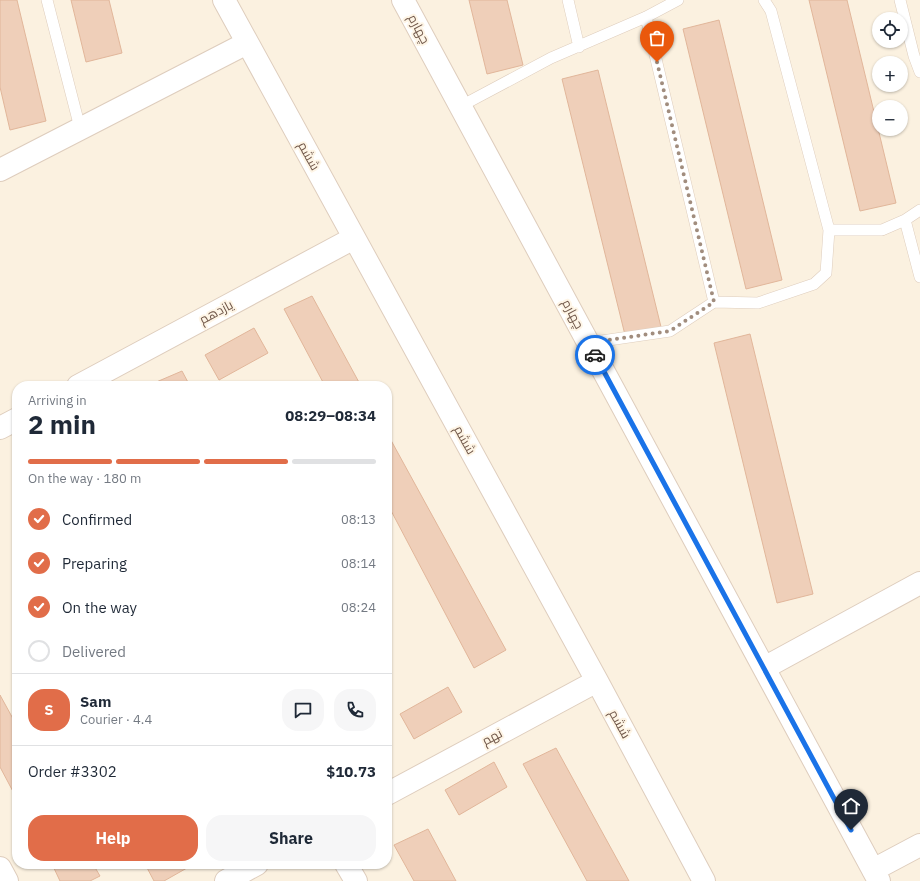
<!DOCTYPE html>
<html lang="en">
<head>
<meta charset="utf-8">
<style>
	:root { --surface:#fff; --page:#f6f6f7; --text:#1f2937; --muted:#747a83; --line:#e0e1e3; --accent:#e16d49 }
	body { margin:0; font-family:"IBM Plex Sans",Cairo,sans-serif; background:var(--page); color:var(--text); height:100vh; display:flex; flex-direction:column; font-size:15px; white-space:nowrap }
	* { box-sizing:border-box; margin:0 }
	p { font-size:13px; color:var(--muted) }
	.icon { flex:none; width:22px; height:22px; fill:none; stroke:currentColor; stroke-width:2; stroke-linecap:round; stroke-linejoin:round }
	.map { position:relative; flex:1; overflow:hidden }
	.side { position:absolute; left:12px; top:381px; width:380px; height:488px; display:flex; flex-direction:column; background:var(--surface); border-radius:16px; box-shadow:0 1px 3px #0004 }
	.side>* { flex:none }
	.controls { position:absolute; left:872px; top:12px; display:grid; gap:8px }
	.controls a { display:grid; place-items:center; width:36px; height:36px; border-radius:50%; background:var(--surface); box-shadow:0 1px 3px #0004; font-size:20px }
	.pin { position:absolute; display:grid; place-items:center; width:34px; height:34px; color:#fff; margin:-41px -17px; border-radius:50% 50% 50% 0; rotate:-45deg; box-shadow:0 0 4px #0007 }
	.pin .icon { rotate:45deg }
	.courier { position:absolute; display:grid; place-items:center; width:40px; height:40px; margin:-20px; border:3px solid #1a73e8; border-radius:50%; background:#fff; color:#222; box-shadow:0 1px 5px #0007 }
	.summary em { font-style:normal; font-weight:700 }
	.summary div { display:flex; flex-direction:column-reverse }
	.summary { display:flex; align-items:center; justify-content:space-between; height:68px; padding:0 16px }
	h1 { font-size:26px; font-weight:700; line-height:30px }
	.bar { display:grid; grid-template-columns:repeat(4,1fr); gap:6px 4px; align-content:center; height:48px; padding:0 16px }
	.bar i { height:5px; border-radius:3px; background:var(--line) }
	.bar .current { background:var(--accent) }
	.bar p { grid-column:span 4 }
	.line { display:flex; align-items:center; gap:10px; padding:0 16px; border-top:1px solid var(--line) }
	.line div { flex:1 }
	.round { display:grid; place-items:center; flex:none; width:42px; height:42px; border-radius:16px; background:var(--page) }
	ol { padding:0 16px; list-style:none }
	li { display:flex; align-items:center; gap:12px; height:44px }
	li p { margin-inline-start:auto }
	li .icon { padding:4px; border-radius:50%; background:var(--accent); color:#fff; stroke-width:4 }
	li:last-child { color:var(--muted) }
	li i { width:22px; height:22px; border:2px solid var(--line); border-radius:50% }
	.button { display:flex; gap:8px; margin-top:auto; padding:8px 16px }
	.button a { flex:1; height:46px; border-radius:16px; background:var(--accent); color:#fff; font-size:16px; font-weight:700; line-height:46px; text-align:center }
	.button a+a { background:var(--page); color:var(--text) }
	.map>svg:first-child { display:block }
	.building { fill:#efcfb9; stroke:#e1b69a }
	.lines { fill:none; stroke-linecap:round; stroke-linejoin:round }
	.lane-casing { stroke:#decdbd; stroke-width:12 }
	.street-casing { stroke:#decdbd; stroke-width:24 }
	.lane { stroke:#fff; stroke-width:11 }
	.street { stroke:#fff; stroke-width:22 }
	.done { stroke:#a18d7e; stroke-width:4; stroke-dasharray:0 7.2 }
	.route { stroke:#1a73e8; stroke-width:5 }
	.labels { text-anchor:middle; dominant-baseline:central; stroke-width:4; stroke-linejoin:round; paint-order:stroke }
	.street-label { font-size:13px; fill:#705749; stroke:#fef5e6 }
</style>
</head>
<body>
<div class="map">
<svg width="920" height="881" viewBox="0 0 920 881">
	<rect width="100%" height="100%" fill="#fbf1e0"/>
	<path class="building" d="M0,0H17L46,121L10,130L0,87Z
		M71,0H109L122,53L86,62Z
		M469,0H507L523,65L487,74Z
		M809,0H847L896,203L860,211Z
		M719,20L782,280L746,289L683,29Z
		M598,70L662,331L626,339L562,79Z
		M312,296L361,386H325L284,309Z
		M254,328L268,353L219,380L205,355Z
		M750,334L813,594L777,603L714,343Z
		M182,371L190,386H155L154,383Z
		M387,433L506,650L474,668L387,503Z
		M448,687L462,712L414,739L400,714Z
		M0,695L17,726V799L0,767Z
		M556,748L629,881H587L523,764Z
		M494,762L507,787L459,815L445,790Z
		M428,829L456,881H414L394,845Z
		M52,864H93L100,876L90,881H60Z
		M145,864H194L164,881H154Z"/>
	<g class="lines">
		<defs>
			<path id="lane" d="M47,0L80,128
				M568,0L579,47
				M764,0L771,11L829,230
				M900,0L914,56L920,72
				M646,17L714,302
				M461,106L551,58L646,17L678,0
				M905,220L920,277
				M588,343L670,331L714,302L758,303L814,284L826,273L829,230H882L905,220L920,210"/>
			<path id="street" d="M224,0L597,681L704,881
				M403,0L879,881
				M0,170L247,43
				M78,386L354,238
				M0,428L17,419
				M764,668L920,583
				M387,794L597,681
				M346,864L356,881
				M0,868L7,881
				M873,870L920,845
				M226,881L257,864"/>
		</defs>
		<use href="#lane" class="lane-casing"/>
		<use href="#street" class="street-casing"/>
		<use href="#lane" class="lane"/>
		<use href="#street" class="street"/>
	</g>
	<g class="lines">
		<path class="done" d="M595,355L588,343L670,331L714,302L657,62"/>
		<path class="route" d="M595,355L851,830"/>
	</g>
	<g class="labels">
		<g class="street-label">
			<text transform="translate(419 29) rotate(62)">چهارم</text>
			<text transform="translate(309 156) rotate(61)">ششم</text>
			<text transform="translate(216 312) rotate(-28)">یازدهم</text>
			<text transform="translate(573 314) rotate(62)">چهارم</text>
			<text transform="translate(465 440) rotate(61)">ششم</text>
			<text transform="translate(620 724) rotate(62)">ششم</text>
			<text transform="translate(492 737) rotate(-28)">نهم</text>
		</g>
	</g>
</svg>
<div class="controls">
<a><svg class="icon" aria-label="locate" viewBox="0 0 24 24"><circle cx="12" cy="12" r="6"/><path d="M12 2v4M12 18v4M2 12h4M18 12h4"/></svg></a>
<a>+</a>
<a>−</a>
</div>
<div class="pin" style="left:657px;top:62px;background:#ea580c"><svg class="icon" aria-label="bag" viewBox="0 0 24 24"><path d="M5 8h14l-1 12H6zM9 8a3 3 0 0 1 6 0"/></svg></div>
<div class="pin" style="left:851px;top:830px;background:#1f2937"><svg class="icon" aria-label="home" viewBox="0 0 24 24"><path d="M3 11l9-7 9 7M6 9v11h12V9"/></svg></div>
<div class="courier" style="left:595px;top:355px"><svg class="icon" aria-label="car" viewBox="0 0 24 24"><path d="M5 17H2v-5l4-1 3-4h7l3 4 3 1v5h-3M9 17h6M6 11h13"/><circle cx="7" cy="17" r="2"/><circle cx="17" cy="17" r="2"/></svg></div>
<section class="side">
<div class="summary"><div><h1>2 min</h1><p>Arriving in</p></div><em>08:29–08:34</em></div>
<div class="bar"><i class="current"></i><i class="current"></i><i class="current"></i><i></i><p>On the way · 180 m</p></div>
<ol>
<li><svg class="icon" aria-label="check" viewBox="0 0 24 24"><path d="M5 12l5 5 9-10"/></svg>Confirmed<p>08:13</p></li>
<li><svg class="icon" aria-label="check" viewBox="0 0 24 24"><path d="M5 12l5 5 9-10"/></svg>Preparing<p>08:14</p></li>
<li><svg class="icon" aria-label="check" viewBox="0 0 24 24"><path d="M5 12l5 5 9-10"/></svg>On the way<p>08:24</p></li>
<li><i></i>Delivered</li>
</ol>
<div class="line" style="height:72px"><b class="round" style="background:var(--accent);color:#fff">S</b><div><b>Sam</b><p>Courier · 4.4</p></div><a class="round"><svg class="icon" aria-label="chat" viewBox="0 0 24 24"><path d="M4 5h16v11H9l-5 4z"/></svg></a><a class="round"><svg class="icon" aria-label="phone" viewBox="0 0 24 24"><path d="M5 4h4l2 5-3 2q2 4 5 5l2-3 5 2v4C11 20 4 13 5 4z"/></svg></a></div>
<div class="line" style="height:52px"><div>Order #3302</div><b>$10.73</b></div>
<div class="button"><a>Help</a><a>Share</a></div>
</section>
</div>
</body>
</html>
